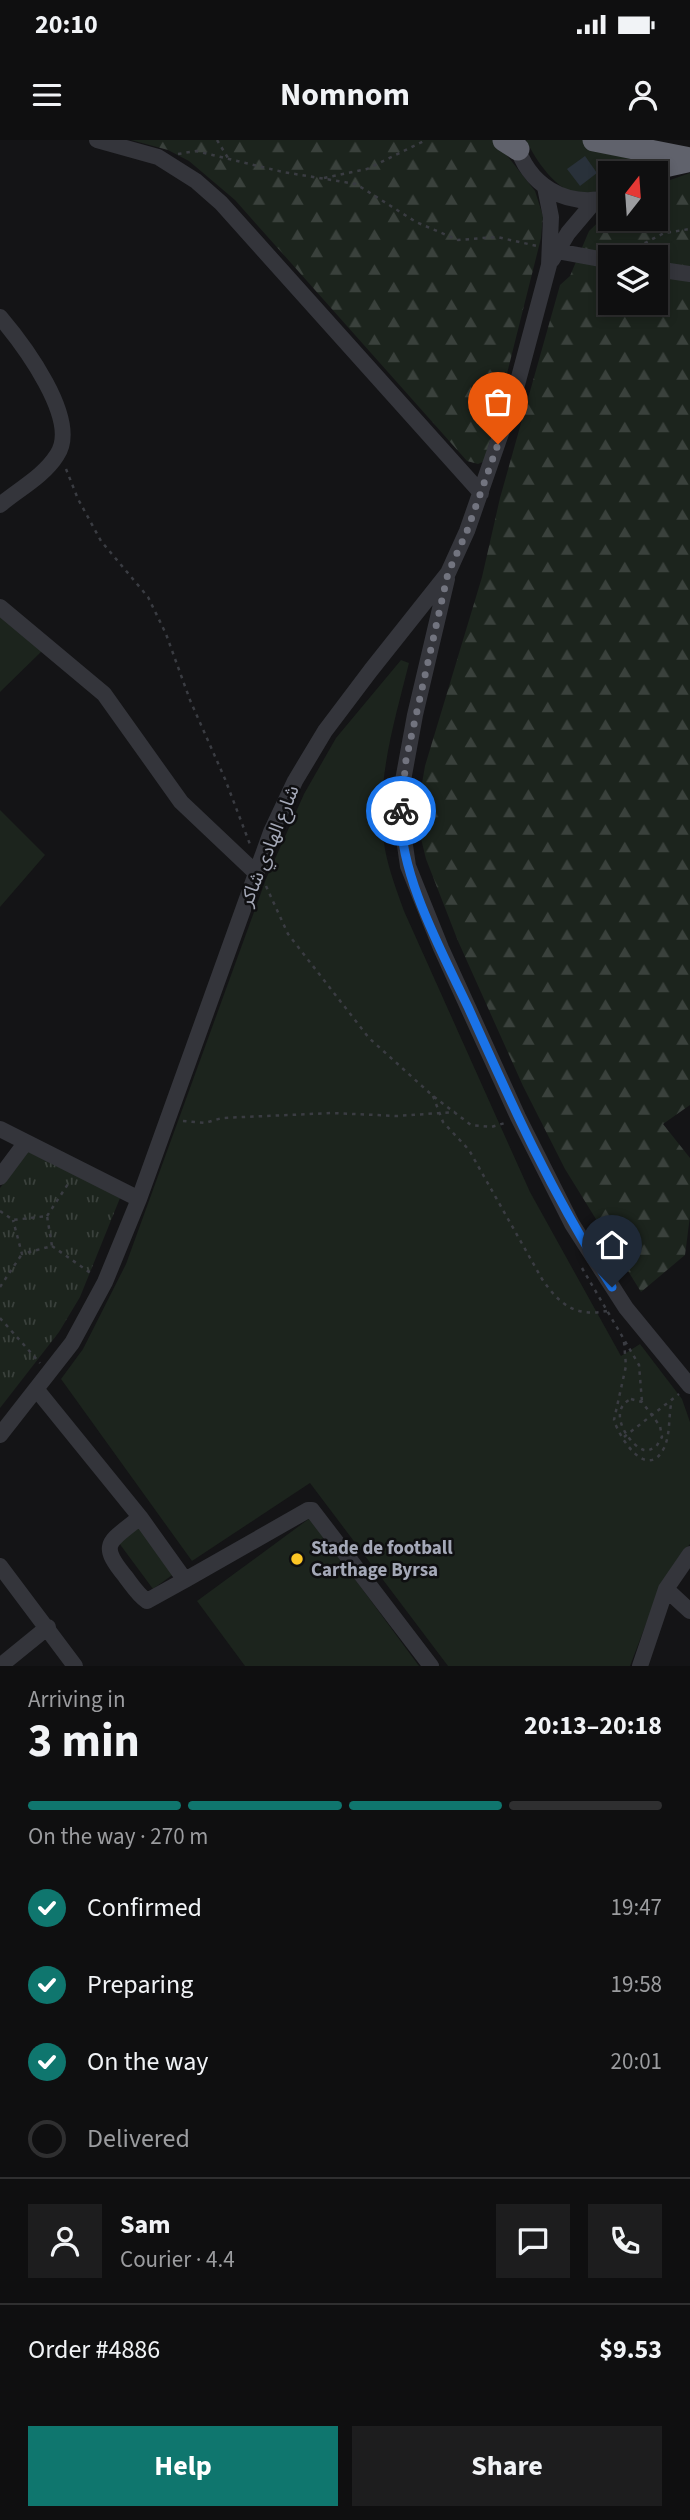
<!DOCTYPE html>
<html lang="en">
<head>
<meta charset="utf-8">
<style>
	:root { --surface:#0f0f10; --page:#1d1d1e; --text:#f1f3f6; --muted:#9b9c9f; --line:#2f2f30; --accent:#0f766e }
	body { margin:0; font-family:"Source Sans 3","Noto Sans Arabic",sans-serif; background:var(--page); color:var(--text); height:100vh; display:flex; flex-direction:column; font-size:26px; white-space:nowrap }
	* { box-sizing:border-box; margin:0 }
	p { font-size:23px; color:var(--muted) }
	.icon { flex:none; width:38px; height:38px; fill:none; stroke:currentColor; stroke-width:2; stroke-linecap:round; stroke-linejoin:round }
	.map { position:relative; height:1526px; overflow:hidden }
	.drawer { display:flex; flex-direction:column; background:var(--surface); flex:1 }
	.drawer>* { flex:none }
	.needle { width:46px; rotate:17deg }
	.tools { position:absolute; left:598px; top:21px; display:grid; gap:14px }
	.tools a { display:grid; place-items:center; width:70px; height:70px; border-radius:0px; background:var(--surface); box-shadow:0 4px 10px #0003,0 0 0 2px var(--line); font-size:35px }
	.pin { position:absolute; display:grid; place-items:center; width:60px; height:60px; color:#fff; margin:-72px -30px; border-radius:50% 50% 50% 0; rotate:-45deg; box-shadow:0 0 7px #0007 }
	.pin .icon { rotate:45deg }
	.courier { position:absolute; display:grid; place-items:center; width:70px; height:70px; margin:-35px; border:5px solid #1a73e8; border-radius:50%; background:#fff; color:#222; box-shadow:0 2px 9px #0007 }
	.summary em { font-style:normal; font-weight:700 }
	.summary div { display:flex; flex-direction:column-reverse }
	.summary { display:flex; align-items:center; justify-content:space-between; height:119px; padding:0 28px }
	h1 { font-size:46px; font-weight:700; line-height:52px }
	.bar { display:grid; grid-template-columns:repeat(4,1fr); gap:10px 7px; align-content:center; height:84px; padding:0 28px }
	.bar i { height:9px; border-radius:5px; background:var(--line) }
	.bar .active { background:var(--accent) }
	.bar p { grid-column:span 4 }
	.line { display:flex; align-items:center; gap:18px; padding:0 28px; border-top:2px solid var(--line) }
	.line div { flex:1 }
	.round { display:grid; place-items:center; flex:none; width:74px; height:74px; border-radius:0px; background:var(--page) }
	ol { padding:0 28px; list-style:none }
	li { display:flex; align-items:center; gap:21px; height:77px }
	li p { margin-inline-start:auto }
	li .icon { padding:7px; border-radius:50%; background:var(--accent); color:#fff; stroke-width:4 }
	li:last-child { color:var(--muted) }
	li i { width:38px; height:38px; border:4px solid var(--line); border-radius:50% }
	.button { display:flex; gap:14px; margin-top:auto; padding:14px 28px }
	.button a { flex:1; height:80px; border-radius:0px; background:var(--accent); color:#fff; font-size:28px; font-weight:700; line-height:80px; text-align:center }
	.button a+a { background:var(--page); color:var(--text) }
	.status { display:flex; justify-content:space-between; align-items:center; height:49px; padding:0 35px; background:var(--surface); direction:ltr }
	.status svg { height:19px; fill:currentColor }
	header { display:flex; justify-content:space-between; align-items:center; height:91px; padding:0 28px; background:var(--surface); font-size:32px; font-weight:700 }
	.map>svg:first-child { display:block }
	.grass { fill:#1c241d }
	.forest { fill:url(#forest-firs); fill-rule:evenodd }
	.park { fill:url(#park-tufts) }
	.water { fill:#29313a }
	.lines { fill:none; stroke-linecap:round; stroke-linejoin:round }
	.path { stroke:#3a3c42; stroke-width:2.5; stroke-dasharray:3.5 5; stroke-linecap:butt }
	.minor { stroke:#34353b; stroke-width:16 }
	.highway { stroke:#60626c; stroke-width:23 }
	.done { stroke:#72747f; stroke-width:7; stroke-dasharray:0 12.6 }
	.route { stroke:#1a73e8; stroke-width:9 }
	.poi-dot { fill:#fcc625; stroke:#0f0f11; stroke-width:2.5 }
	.labels { text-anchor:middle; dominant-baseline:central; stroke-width:5; stroke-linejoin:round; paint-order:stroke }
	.street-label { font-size:19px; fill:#a4a8b7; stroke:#0f0f11 }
	.poi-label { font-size:19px; font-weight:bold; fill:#a4a8b7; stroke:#0f0f11; text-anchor:start }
</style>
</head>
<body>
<div class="status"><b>20:10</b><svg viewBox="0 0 49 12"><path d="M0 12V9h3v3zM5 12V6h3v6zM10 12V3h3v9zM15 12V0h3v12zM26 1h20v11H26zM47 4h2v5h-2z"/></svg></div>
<header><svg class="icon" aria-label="menu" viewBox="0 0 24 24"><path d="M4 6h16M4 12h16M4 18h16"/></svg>Nomnom<svg class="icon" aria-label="person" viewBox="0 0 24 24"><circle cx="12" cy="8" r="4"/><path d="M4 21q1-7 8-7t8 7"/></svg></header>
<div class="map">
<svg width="690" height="1526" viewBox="0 0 690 1526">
	<defs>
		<pattern id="forest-firs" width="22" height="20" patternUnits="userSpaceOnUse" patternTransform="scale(1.75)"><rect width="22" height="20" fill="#1c241d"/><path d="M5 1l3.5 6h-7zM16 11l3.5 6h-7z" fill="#3a413c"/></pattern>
		<pattern id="park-tufts" width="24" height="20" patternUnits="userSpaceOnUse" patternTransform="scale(1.75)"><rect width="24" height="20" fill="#1c241d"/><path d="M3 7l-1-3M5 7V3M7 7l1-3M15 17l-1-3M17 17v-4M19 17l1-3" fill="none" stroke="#3a413c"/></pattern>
	</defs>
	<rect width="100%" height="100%" fill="#141416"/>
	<path class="grass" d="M526,0H650C646,28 639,33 611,33V44C603,48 594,53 585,54C559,57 535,19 526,0Z
		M0,473L42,511L0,552Z
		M401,520L409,523C394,584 374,646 385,709C389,731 397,751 404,771L530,1052L621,1216L640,1204L682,1259L690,1282V1404L662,1442L630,1526H448L310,1343L192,1421L61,1239L83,1209L126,1124L266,739L304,654L336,598Z
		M0,670L45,715L0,767Z
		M310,1378L419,1526H245L197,1461Z
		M141,1381L175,1433L153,1449L116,1399Z"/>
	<path class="forest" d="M131,0H492L498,4L535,51L543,76L541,98L485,321L478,324L467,321L235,60L189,21L168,10Z
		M690,33V965L663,984L690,1018V1076L685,1115L641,1152L565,1029L523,946L458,801L426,719L416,678L425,626L482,437L500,358L560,145L570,136L589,91L609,72L611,79H656V45ZM611,117H656V163H611Z"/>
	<path class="park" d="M31,1008L120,1058L80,1157L59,1192L0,1268V1048Z"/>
	<path class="water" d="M585,16L597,33L580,46L567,29Z"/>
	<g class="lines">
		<path class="path" d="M217,0L228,18
			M178,14L196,11L283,32L356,44L416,82L458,100L497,97L537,106
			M324,38L367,29L426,0
			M622,115L664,93L690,89
			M66,329L78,359L101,401L148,457L166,494L190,560L225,639L251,707
			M266,746L288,794L369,898L433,956L471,985L491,987L505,983
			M433,956L443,982L469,1010L542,1139C560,1165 575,1177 607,1171
			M183,981L205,983L222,978L332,973L397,976L455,972
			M0,1071L13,1080L47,1076L52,1106L22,1114L13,1080
			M47,1076L70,1041
			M52,1106L92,1134
			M582,1128L639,1225L642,1262
			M0,1147L22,1114
			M0,1178L40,1223
			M624,1202L626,1226L614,1280C619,1297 647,1342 664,1308C671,1293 668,1275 672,1260
			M631,1259L642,1262L660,1286L662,1297L656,1307C651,1309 649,1311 644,1310C631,1307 605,1271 631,1259Z
			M624,1297L679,1254"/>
		<path class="minor" d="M97,0L158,17L196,41L221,63L481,353
			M515,0C527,45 565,69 611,57
			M551,110L611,121
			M552,120L568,93L595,61
			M656,129L690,134
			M0,177C22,203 81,280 57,315C44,336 19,349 0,365
			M447,439L415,575L402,646L401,678L408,726L441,808L518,977L572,1084L626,1168L690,1246
			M0,467L104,554L181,662L257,734
			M0,989L139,1059
			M0,1037L26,1002
			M37,1250L140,1377L185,1440L308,1370H312L431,1526
			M0,1295L72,1203L105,1142L139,1059L271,692L295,641L325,591L371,530L448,433L467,391L514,256L549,125L551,77L545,47
			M140,1377C111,1402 97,1402 125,1436C132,1445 138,1455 147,1461L185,1440
			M0,1426L75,1526
			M666,1449L690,1471
			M0,1526L48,1487
			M640,1526L666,1449L690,1414"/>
		<path class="highway" d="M504,0L518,9
			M594,0L690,19
			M651,33L660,27L687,21"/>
	</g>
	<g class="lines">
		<path class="done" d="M401,671L406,620L448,433L467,391L498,304"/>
		<path class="route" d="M401,671C398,732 442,812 468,867C511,963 554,1059 612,1147"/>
	</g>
	<circle class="poi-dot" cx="297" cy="1419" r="7"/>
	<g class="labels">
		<g class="street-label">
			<text transform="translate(270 706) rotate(-68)">شارع الهادي شاكر</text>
		</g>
		<g class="poi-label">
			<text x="311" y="1408">Stade de football<tspan x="311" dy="22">Carthage Byrsa</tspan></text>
		</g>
	</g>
</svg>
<div class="tools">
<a><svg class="needle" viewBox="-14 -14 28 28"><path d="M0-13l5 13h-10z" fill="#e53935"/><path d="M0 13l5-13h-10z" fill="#9b9c9f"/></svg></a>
<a><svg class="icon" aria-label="layers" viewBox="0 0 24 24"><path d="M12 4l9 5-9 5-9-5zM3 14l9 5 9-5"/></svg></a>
</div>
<div class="pin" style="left:498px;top:304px;background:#ea580c"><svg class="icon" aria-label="bag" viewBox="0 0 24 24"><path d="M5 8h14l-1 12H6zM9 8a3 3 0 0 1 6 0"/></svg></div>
<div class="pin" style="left:612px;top:1147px;background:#1f2937"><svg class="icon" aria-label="home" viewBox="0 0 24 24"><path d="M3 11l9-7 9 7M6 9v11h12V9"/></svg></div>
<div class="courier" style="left:401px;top:671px"><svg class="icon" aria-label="bike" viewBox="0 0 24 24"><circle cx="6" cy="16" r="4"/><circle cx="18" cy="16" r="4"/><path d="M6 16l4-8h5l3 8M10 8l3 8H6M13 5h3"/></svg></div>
</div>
<section class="drawer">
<div class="summary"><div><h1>3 min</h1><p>Arriving in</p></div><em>20:13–20:18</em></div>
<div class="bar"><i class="active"></i><i class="active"></i><i class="active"></i><i></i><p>On the way · 270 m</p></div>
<ol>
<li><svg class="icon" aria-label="check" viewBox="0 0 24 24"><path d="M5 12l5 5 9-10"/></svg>Confirmed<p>19:47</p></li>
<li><svg class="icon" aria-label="check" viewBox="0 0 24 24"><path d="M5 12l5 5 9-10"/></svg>Preparing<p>19:58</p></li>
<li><svg class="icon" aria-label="check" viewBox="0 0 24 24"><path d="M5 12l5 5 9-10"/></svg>On the way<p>20:01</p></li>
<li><i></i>Delivered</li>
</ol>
<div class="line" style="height:126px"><a class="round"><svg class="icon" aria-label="person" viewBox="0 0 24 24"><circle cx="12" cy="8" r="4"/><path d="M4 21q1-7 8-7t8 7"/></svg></a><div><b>Sam</b><p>Courier · 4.4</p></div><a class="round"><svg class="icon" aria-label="chat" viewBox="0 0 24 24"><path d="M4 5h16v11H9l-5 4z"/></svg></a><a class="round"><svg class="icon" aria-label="phone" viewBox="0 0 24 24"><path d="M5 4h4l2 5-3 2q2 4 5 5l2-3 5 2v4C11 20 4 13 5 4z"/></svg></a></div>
<div class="line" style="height:91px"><div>Order #4886</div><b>$9.53</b></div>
<div class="button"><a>Help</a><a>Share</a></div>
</section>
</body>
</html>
